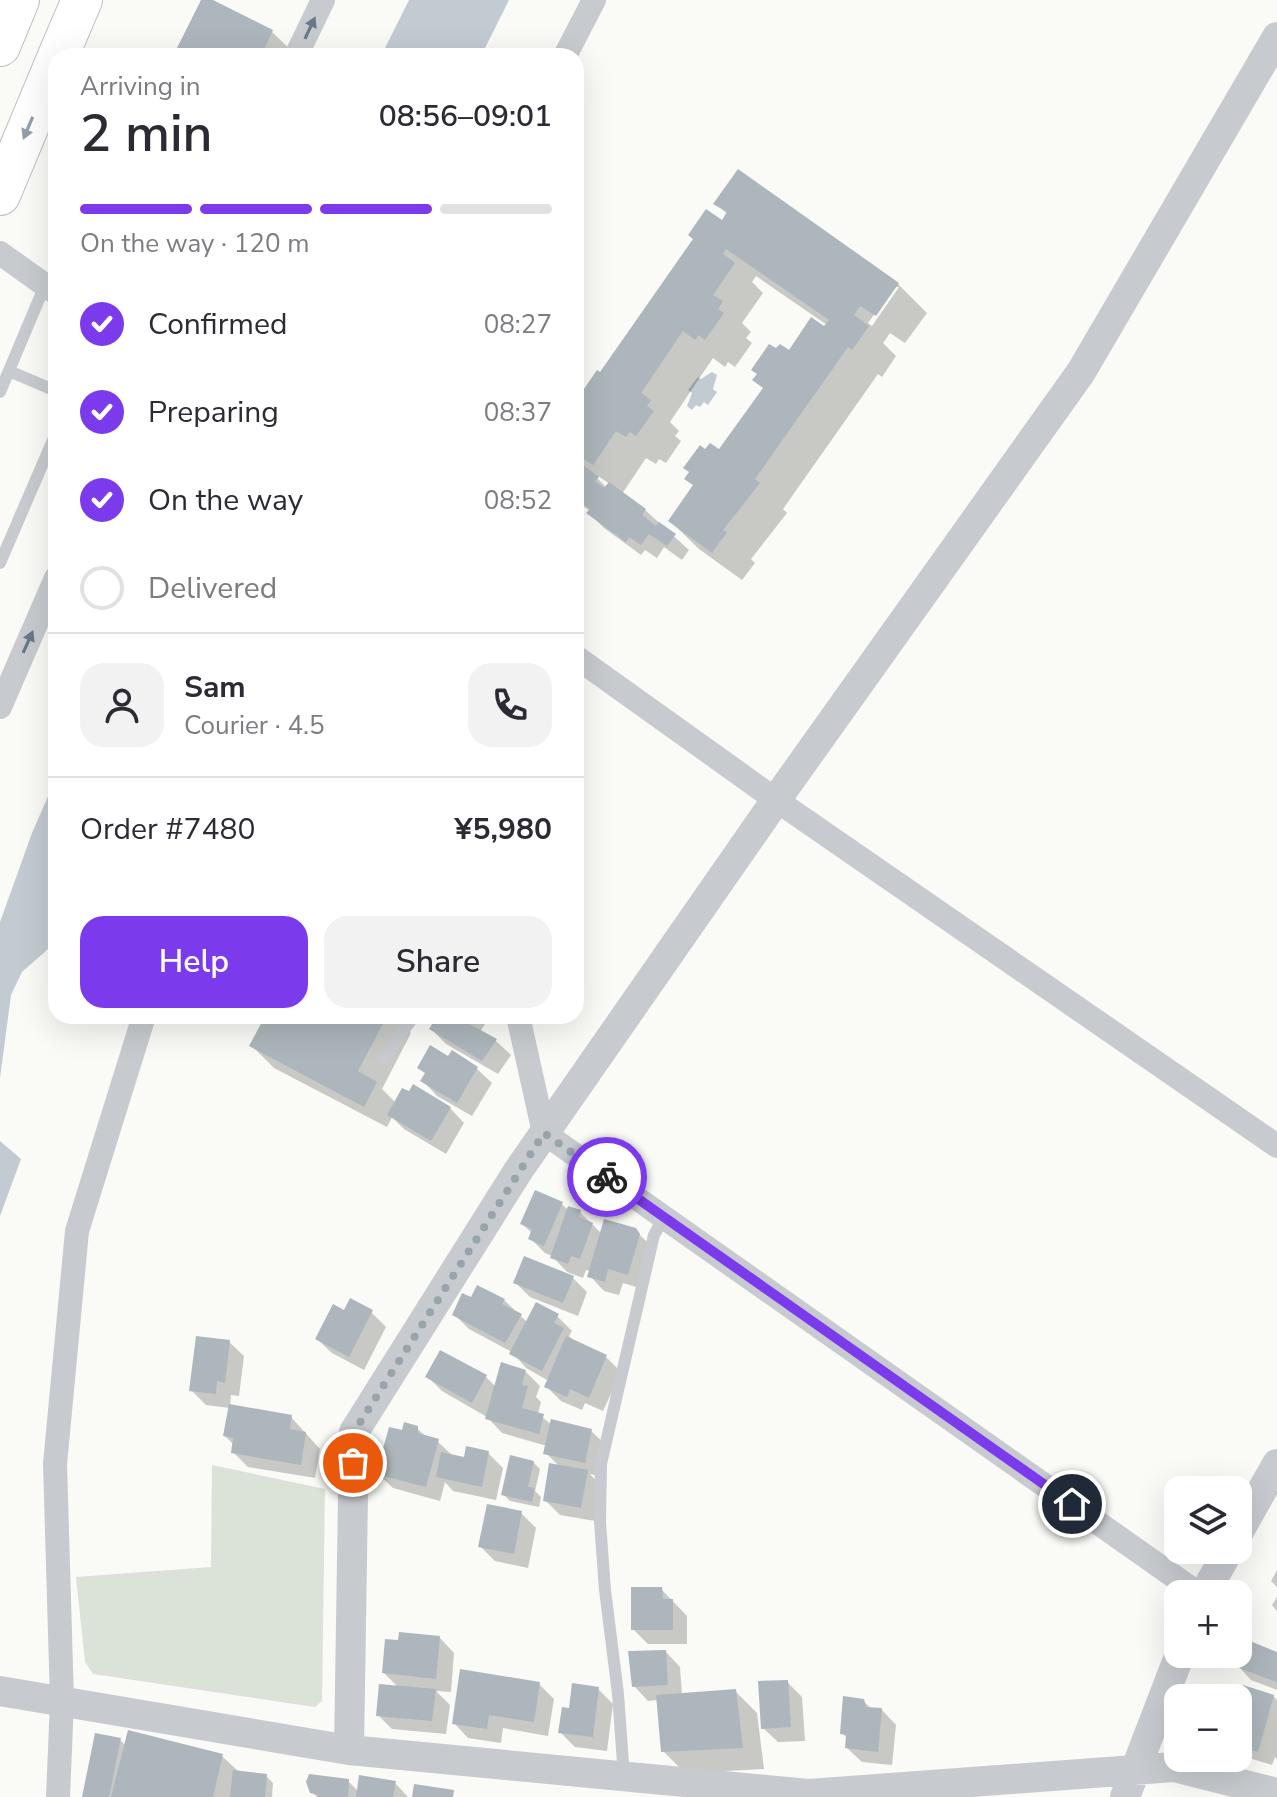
<!DOCTYPE html>
<html lang="en">
<head>
<meta charset="utf-8">
<style>
	:root { --surface:#fff; --page:#f2f2f3; --text:#2b2b33; --muted:#7c7c81; --line:#e1e1e2; --accent:#7c3aed }
	body { margin:0; font-family:"Nunito Sans",sans-serif; background:var(--page); color:var(--text); height:100vh; display:flex; flex-direction:column; font-size:30px; white-space:nowrap }
	* { box-sizing:border-box; margin:0 }
	p { font-size:26px; color:var(--muted) }
	.icon { flex:none; width:44px; height:44px; fill:none; stroke:currentColor; stroke-width:2; stroke-linecap:round; stroke-linejoin:round }
	.map { position:relative; flex:1; overflow:hidden }
	.sheet { position:absolute; left:48px; top:48px; width:536px; height:976px; display:flex; flex-direction:column; background:var(--surface); border-radius:24px; box-shadow:0 8px 32px #0002 }
	.sheet>* { flex:none }
	.controls { position:absolute; left:1164px; top:1476px; display:grid; gap:16px }
	.controls a { display:grid; place-items:center; width:88px; height:88px; border-radius:16px; background:var(--surface); box-shadow:0 8px 32px #0002; font-size:40px }
	.pin { position:absolute; display:grid; place-items:center; width:68px; height:68px; color:#fff; margin:-34px; border:4px solid #fff; border-radius:50%; box-shadow:0 2px 8px #0007 }
	.courier { position:absolute; display:grid; place-items:center; width:80px; height:80px; margin:-40px; border:6px solid #7c3aed; border-radius:50%; background:#fff; color:#222; box-shadow:0 2px 10px #0007 }
	.overview em { font-style:normal; font-weight:600 }
	.overview div { display:flex; flex-direction:column-reverse }
	.overview { display:flex; align-items:center; justify-content:space-between; height:136px; padding:0 32px }
	h1 { font-size:52px; font-weight:600; line-height:60px }
	.bar { display:grid; grid-template-columns:repeat(4,1fr); gap:12px 8px; align-content:center; height:96px; padding:0 32px }
	.bar i { height:10px; border-radius:6px; background:var(--line) }
	.bar .active { background:var(--accent) }
	.bar p { grid-column:span 4 }
	.line { display:flex; align-items:center; gap:20px; padding:0 32px; border-top:2px solid var(--line) }
	.line div { flex:1 }
	.round { display:grid; place-items:center; flex:none; width:84px; height:84px; border-radius:24px; background:var(--page) }
	ol { padding:0 32px; list-style:none }
	li { display:flex; align-items:center; gap:24px; height:88px }
	li p { margin-inline-start:auto }
	li .icon { padding:8px; border-radius:50%; background:var(--accent); color:#fff; stroke-width:4 }
	li:last-child { color:var(--muted) }
	li i { width:44px; height:44px; border:4px solid var(--line); border-radius:50% }
	.primary-button { display:flex; gap:16px; margin-top:auto; padding:16px 32px }
	.primary-button a { flex:1; height:92px; border-radius:24px; background:var(--accent); color:#fff; font-size:32px; font-weight:600; line-height:92px; text-align:center }
	.primary-button a+a { background:var(--page); color:var(--text) }
	.map>svg:first-child { display:block }
	.green { fill:#dbe2d8 }
	.water { fill:#c2cbd1 }
	.shadow { fill:#0003; fill-rule:evenodd }
	.building { fill:#adb6bc }
	.lines { fill:none; stroke-linecap:round; stroke-linejoin:round }
	.primary-casing { stroke:#babec2; stroke-width:42 }
	.service { stroke:#c7cbcf; stroke-width:12 }
	.minor { stroke:#c7cbcf; stroke-width:24 }
	.tertiary { stroke:#c7cbcf; stroke-width:30 }
	.primary { stroke:#fff; stroke-width:40 }
	.oneway { fill:#687888 }
	.oneway2 { fill:#929ea9 }
	.done { stroke:#98a3ac; stroke-width:8; stroke-dasharray:0 14.4 }
	.route { stroke:#7c3aed; stroke-width:10 }
</style>
</head>
<body>
<div class="map">
<svg width="1277" height="1797" viewBox="0 0 1277 1797">
	<rect width="100%" height="100%" fill="#fafaf7"/>
	<path class="green" d="M212,1465L325,1489L322,1701L315,1707L93,1674L85,1662L76,1577L211,1567Z"/>
	<path class="water" d="M409,0H509L481,56H381Z
		M712,372L717,375L713,389L717,392L708,405L704,402L700,407L696,405L692,410L687,406L692,393L688,390L698,377L701,379Z
		M56,778V942L22,972L11,995L0,1078V922L32,833Z
		M0,1141L21,1159L0,1216Z"/>
	<path class="shadow" d="M203,0H209L272,32L297,56H176Z
		M716,203L898,284L927,313L905,343L890,333L883,343L896,356L882,377L878,374L783,509L787,513L751,559L755,563L742,580L699,549L670,521L790,352L827,325L756,276L752,282L763,293L742,323L751,332L746,338L752,343L735,367L728,362L725,367L713,358L670,422L679,431L675,436L681,441L666,463L659,459L656,464L646,458L622,494L645,510L689,550L682,560L664,547L657,558L645,550L641,555L604,528L589,513L590,511L576,501V407L728,215ZM894,287H899L872,326L868,323ZM598,476L610,484L607,488L597,478Z
		M267,1016H394L411,1033L382,1089L396,1103L450,1108L464,1123L446,1154L404,1129L392,1117L387,1127L274,1068L252,1046Z
		M439,1016H490L480,1032L496,1041L511,1055L498,1074L446,1044L431,1029Z
		M452,1053L477,1069L492,1083L472,1116L437,1096L423,1081Z
		M536,1192L562,1204L568,1210L580,1212L602,1234L635,1230L650,1245L643,1289L623,1283L619,1295L604,1291L590,1276L591,1271L586,1270L583,1278L567,1272L552,1256L545,1253L530,1238L532,1233L522,1224Z
		M573,1278L587,1292L578,1316L530,1297L516,1283Z
		M472,1300H504L528,1323L557,1316L572,1331L569,1336L575,1342L606,1357L621,1372L603,1411L585,1403L582,1410L561,1401L547,1387L549,1381L526,1368L512,1352L469,1329L454,1314Z
		M345,1312H371L386,1327L364,1370L332,1353L317,1339Z
		M229,1342L244,1356L239,1396L231,1395L230,1407L291,1417L320,1449L315,1478L248,1467L233,1452L234,1445L225,1436L230,1408L206,1405L191,1390Z
		M441,1352L486,1377L496,1387L525,1371L540,1386L536,1397L541,1402L538,1414L552,1425L591,1431L606,1445L599,1476L590,1474L601,1486L595,1521L560,1515L545,1500L559,1466L546,1453L547,1446L502,1433L487,1417L442,1391L428,1377Z
		M417,1428L427,1438L437,1441L452,1455L465,1460L488,1453L503,1468L496,1500L453,1491L445,1482L440,1501L393,1488L378,1474L403,1433Z
		M533,1462L540,1469L535,1491L541,1497L539,1507L510,1501L503,1494Z
		M521,1513L536,1528L528,1568L495,1561L480,1546Z
		M1277,1570V1587L1271,1581Z
		M661,1589L687,1616V1644H648L633,1629Z
		M1277,1597V1611L1272,1605Z
		M440,1638L454,1653L451,1692L436,1691L450,1705L446,1734L392,1729L378,1715L399,1688L384,1673Z
		M666,1652L680,1667L682,1695L735,1691L757,1713L764,1769L685,1773L663,1751L658,1700L648,1701L634,1686Z
		M1277,1654V1690L1251,1680L1237,1665Z
		M787,1682L802,1697L805,1741L778,1742L763,1728Z
		M539,1684L554,1699L548,1736L503,1728L501,1743L468,1738L454,1723Z
		M598,1689L613,1704L607,1751L575,1747L560,1732L570,1710Z
		M1273,1696L1277,1700V1759L1275,1757L1272,1765L1242,1756L1238,1752V1707Z
		M863,1701L872,1709L882,1710L896,1725L892,1765L862,1762L847,1748L848,1739L842,1733Z
		M120,1740L126,1746L222,1756L240,1773L266,1776L273,1783L272,1797H84Z
		M348,1781L358,1791L395,1783L408,1797H317L312,1792Z"/>
	<path class="building" d="M201,0H213L273,30L261,56H173Z
		M738,169L899,283L876,316L860,306L854,315L869,326L852,350L848,347L755,479L760,483L723,530L727,532L712,553L668,521L693,485L684,479L689,472L683,468L700,445L705,449L710,443L719,449L763,388L752,380L757,374L751,370L769,344L776,348L780,344L789,350L811,317L824,326L829,320L726,249L723,254L735,263L713,295L723,301L718,309L724,313L705,340L699,335L695,340L683,331L641,393L651,400L647,406L654,411L636,436L630,432L626,437L616,431L593,465L576,454V405L579,400L577,399L597,370L600,372L693,239L688,235L706,209L722,220L727,212L713,204Z
		M576,460L599,477L595,481L604,488L609,482L646,509L642,515L656,526L659,522L676,534L667,546L649,534L641,545L629,537L626,542L586,513L590,509L576,499Z
		M265,1016H387L358,1071L377,1082L364,1107L249,1046Z
		M437,1016H467L464,1021L497,1039L482,1061L429,1029Z
		M430,1045L448,1056L452,1050L478,1067L457,1103L420,1081L425,1073L417,1068Z
		M413,1084L451,1107L431,1141L387,1115L402,1088L409,1091Z
		M535,1190L563,1202L544,1246L528,1239L532,1229L520,1224Z
		M568,1206L581,1210L579,1217L593,1223L580,1259L571,1256L568,1264L550,1258Z
		M604,1219L636,1228L640,1234L628,1275L608,1269L605,1282L587,1277Z
		M524,1256L574,1276L563,1303L513,1283Z
		M477,1285L505,1299L502,1304L522,1314L505,1343L452,1315L462,1293L471,1297Z
		M350,1298L373,1310L349,1357L315,1339L333,1304L344,1310Z
		M536,1302L559,1314L554,1323L564,1328L542,1371L509,1354Z
		M196,1336L230,1340L225,1383L217,1381L216,1394L189,1391Z
		M566,1336L607,1355L589,1398L570,1389L567,1397L544,1387Z
		M440,1350L487,1375L472,1403L425,1377Z
		M501,1362L526,1370L522,1385L528,1386L522,1408L544,1414L539,1434L485,1419Z
		M229,1404L292,1415L290,1429L306,1432L301,1465L231,1453L233,1438L223,1436Z
		M551,1419L592,1429L585,1463L543,1454Z
		M404,1422L418,1426V1433L439,1439L426,1487L376,1474L389,1427L402,1430Z
		M466,1446L489,1451L482,1487L436,1477L441,1452L464,1457Z
		M510,1455L534,1461L528,1487L535,1488L532,1502L501,1495Z
		M549,1463L588,1470L581,1508L543,1501Z
		M487,1504L522,1511L514,1554L478,1547Z
		M631,1587H662L663,1599H673V1630H631Z
		M399,1632L440,1636L436,1679L382,1673L385,1639L398,1640Z
		M1245,1639L1277,1652V1682L1234,1666Z
		M666,1650L668,1685L632,1687L628,1651Z
		M460,1669L540,1682L534,1722L489,1715L487,1729L452,1724Z
		M788,1680L791,1727L761,1729L758,1681Z
		M572,1683L599,1687L593,1737L558,1733L562,1707L569,1708Z
		M379,1684L436,1689L432,1721L376,1716Z
		M1243,1685L1274,1695L1258,1752L1238,1746V1700Z
		M736,1689L743,1748L661,1752L656,1695Z
		M843,1696L864,1699L866,1707L882,1708L878,1752L845,1748L846,1735L840,1734Z
		M128,1730L223,1754L213,1797H111Z
		M95,1733L121,1738L109,1797H82Z
		M233,1770L267,1774L265,1797H230Z
		M309,1774L349,1779L348,1797H317L318,1795L310,1793L306,1782Z
		M359,1775L396,1781L393,1797H356Z
		M414,1784L454,1790L453,1797H412Z"/>
	<g class="lines">
		<defs>
			<path id="primary" d="M0,46L19,0
				M58,56L82,0
				M0,195L56,61"/>
		</defs>
		<use href="#primary" class="primary-casing"/>
		<path class="service" d="M9,371L56,391
			M0,392L45,285
			M0,563L56,433
			M384,1058L414,1016
			M624,1777L618,1694L605,1590L600,1522L601,1464L654,1235L664,1217"/>
		<path class="minor" d="M296,56L323,0
			M565,56L594,0
			M0,253L56,293
			M576,657L776,800L1277,1146
			M0,707L56,578
			M518,1016L544,1133L1199,1594
			M58,1797L62,1701L55,1464L77,1231L144,1016"/>
		<path class="tertiary" d="M1238,1533L1277,1464
			M1204,1594L1229,1550
			M0,1691L349,1750L809,1794L1174,1767L1277,1793
			M349,1750L354,1432L518,1171L776,800L1081,372L1277,37
			M1125,1797L1180,1654"/>
		<use href="#primary" class="primary"/>
	</g>
	<defs><path id="oneway-solid" d="M-6-.8H1V-3.2L6.5 0L1 3.2V.8H-6Z" transform="scale(2)"/></defs>
	<g class="oneway">
		<use href="#oneway-solid" transform="translate(310 28) rotate(-65)"/>
		<use href="#oneway-solid" transform="translate(28 642) rotate(-66)"/>
	</g>
	<use class="oneway2" href="#oneway-solid" transform="translate(28 128) rotate(113)"/>
	<g class="lines">
		<path class="done" d="M353,1463L354,1432L544,1133L607,1177"/>
		<path class="route" d="M607,1177L1072,1504"/>
	</g>
</svg>
<div class="controls">
<a><svg class="icon" aria-label="layers" viewBox="0 0 24 24"><path d="M12 4l9 5-9 5-9-5zM3 14l9 5 9-5"/></svg></a>
<a>+</a>
<a>−</a>
</div>
<div class="pin" style="left:353px;top:1463px;background:#ea580c"><svg class="icon" aria-label="bag" viewBox="0 0 24 24"><path d="M5 8h14l-1 12H6zM9 8a3 3 0 0 1 6 0"/></svg></div>
<div class="pin" style="left:1072px;top:1504px;background:#1f2937"><svg class="icon" aria-label="home" viewBox="0 0 24 24"><path d="M3 11l9-7 9 7M6 9v11h12V9"/></svg></div>
<div class="courier" style="left:607px;top:1177px"><svg class="icon" aria-label="bike" viewBox="0 0 24 24"><circle cx="6" cy="16" r="4"/><circle cx="18" cy="16" r="4"/><path d="M6 16l4-8h5l3 8M10 8l3 8H6M13 5h3"/></svg></div>
<section class="sheet">
<div class="overview"><div><h1>2 min</h1><p>Arriving in</p></div><em>08:56–09:01</em></div>
<div class="bar"><i class="active"></i><i class="active"></i><i class="active"></i><i></i><p>On the way · 120 m</p></div>
<ol>
<li><svg class="icon" aria-label="check" viewBox="0 0 24 24"><path d="M5 12l5 5 9-10"/></svg>Confirmed<p>08:27</p></li>
<li><svg class="icon" aria-label="check" viewBox="0 0 24 24"><path d="M5 12l5 5 9-10"/></svg>Preparing<p>08:37</p></li>
<li><svg class="icon" aria-label="check" viewBox="0 0 24 24"><path d="M5 12l5 5 9-10"/></svg>On the way<p>08:52</p></li>
<li><i></i>Delivered</li>
</ol>
<div class="line" style="height:144px"><a class="round"><svg class="icon" aria-label="person" viewBox="0 0 24 24"><circle cx="12" cy="8" r="4"/><path d="M4 21q1-7 8-7t8 7"/></svg></a><div><b>Sam</b><p>Courier · 4.5</p></div><a class="round"><svg class="icon" aria-label="phone" viewBox="0 0 24 24"><path d="M5 4h4l2 5-3 2q2 4 5 5l2-3 5 2v4C11 20 4 13 5 4z"/></svg></a></div>
<div class="line" style="height:104px"><div>Order #7480</div><b>¥5,980</b></div>
<div class="primary-button"><a>Help</a><a>Share</a></div>
</section>
</div>
</body>
</html>
